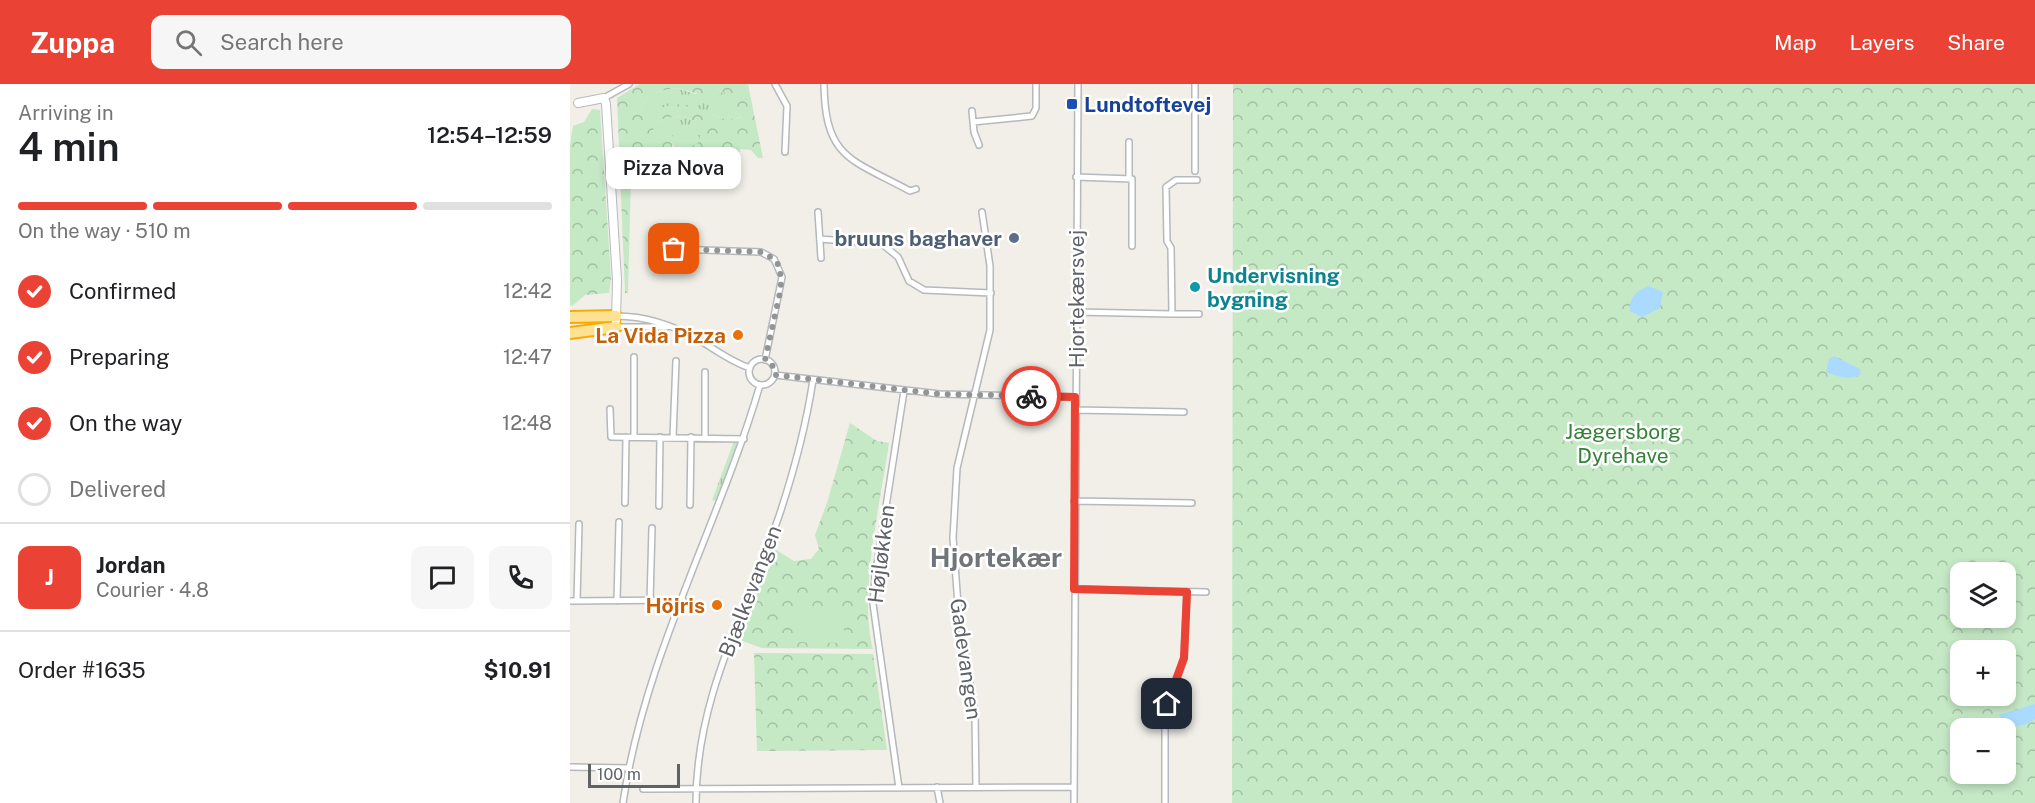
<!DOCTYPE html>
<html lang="en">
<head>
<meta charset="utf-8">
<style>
	:root { --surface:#fff; --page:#f6f6f6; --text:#202124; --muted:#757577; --line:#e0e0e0; --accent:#ea4335 }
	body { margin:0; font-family:"Public Sans",sans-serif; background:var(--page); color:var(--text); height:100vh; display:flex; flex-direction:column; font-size:22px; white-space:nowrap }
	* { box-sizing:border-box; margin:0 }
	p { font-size:20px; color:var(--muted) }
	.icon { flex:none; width:33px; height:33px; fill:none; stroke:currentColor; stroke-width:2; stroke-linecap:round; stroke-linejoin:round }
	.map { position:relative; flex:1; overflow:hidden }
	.drawer { display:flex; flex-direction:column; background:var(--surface); width:570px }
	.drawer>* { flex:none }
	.tools { position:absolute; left:1380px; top:478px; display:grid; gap:12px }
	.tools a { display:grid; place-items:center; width:66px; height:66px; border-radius:12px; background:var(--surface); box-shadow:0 3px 9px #0003; font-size:30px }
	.scale { position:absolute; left:18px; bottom:15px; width:92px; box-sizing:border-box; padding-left:6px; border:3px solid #5f6368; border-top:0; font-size:16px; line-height:21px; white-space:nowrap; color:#5f6368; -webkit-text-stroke:4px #fff; paint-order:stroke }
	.pin { position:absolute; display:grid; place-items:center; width:51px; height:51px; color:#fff; margin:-26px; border-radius:12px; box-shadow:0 3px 9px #0006 }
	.courier { position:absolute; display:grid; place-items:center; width:60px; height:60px; margin:-30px; border:4px solid #ea4335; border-radius:50%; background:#fff; color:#222; box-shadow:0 2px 8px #0007 }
	.bubble { position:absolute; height:42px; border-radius:12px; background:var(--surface); box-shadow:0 3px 9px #0003; font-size:20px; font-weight:600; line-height:42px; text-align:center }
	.headline em { font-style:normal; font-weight:600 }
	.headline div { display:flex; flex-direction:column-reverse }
	.headline { display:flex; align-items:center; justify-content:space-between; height:102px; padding:0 18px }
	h1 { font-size:39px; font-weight:600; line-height:45px }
	.bar { display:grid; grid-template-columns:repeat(4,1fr); gap:9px 6px; align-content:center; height:72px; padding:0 18px }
	.bar i { height:8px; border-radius:4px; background:var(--line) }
	.bar .current { background:var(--accent) }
	.bar p { grid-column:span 4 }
	.line { display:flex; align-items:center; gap:15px; padding:0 18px; border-top:2px solid var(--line) }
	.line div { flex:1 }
	.round { display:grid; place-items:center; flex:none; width:63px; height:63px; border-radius:12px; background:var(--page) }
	ol { padding:0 18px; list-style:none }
	li { display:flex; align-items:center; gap:18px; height:66px }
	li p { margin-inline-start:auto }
	li .icon { padding:6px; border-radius:50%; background:var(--accent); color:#fff; stroke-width:4 }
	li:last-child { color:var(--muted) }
	li i { width:33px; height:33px; border:3px solid var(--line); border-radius:50% }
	header { display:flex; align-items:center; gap:36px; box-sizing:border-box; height:84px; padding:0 30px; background:var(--accent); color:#fff }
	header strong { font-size:28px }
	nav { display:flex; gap:33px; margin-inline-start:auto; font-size:21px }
	.search { width:420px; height:54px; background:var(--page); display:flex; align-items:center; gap:15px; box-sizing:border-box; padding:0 21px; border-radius:12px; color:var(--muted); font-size:22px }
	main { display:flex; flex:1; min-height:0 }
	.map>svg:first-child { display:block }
	.grass { fill:url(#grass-tufts) }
	.forest { fill:url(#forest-crowns); fill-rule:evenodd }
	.pitch { fill:#c5e8c5 }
	.water { fill:#aadaff }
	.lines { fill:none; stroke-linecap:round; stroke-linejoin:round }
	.street-casing { stroke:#b5b8bc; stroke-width:8 }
	.secondary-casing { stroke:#b6babf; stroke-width:10 }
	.highway-casing { stroke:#f9ab00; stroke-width:14 }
	.street { stroke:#fff; stroke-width:5 }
	.secondary { stroke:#fff; stroke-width:8 }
	.highway { stroke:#fde293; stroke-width:10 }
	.done { stroke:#929495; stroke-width:6; stroke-dasharray:0 10.8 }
	.route { stroke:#ea4335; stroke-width:8 }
	.transit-dot { fill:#1a4fb4; stroke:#fff; stroke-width:2 }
	.service-dot { fill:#5c6f8a; stroke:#fff; stroke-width:2 }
	.culture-dot { fill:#0f9aa8; stroke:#fff; stroke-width:2 }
	.food-dot { fill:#e8710a; stroke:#fff; stroke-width:2 }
	.labels { text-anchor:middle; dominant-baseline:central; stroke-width:5; stroke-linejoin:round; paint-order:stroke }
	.transit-label { font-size:21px; font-weight:bold; fill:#164399; stroke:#fff; text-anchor:start }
	.service-label { font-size:21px; font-weight:bold; fill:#4e5e75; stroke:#fff; text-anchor:end }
	.culture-label { font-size:21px; font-weight:bold; fill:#0d838f; stroke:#fff; text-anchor:start }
	.street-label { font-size:21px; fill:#5f6368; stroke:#fff }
	.food-label { font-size:21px; font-weight:bold; fill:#c56008; stroke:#fff; text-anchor:end }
	.park-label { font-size:21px; fill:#348238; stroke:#fff }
	.district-label { font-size:27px; font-weight:bold; fill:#70757a; stroke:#fff }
</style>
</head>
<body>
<header>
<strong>Zuppa</strong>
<div class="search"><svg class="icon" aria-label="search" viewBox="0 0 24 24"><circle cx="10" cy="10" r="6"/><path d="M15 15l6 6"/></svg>Search here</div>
<nav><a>Map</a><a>Layers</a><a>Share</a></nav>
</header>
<main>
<section class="drawer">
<div class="headline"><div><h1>4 min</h1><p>Arriving in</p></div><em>12:54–12:59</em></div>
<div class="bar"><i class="current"></i><i class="current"></i><i class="current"></i><i></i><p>On the way · 510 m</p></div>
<ol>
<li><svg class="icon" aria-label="check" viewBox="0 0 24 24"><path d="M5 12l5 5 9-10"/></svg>Confirmed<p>12:42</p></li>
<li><svg class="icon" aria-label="check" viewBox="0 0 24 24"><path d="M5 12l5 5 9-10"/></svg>Preparing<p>12:47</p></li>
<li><svg class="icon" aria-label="check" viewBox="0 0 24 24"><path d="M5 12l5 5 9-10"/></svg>On the way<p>12:48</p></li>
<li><i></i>Delivered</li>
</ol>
<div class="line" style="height:108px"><b class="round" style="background:var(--accent);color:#fff">J</b><div><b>Jordan</b><p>Courier · 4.8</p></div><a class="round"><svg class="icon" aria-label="chat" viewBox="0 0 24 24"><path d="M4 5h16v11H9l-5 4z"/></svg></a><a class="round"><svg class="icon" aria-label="phone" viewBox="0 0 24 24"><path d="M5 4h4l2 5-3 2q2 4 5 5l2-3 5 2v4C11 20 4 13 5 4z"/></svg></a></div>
<div class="line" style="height:78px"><div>Order #1635</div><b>$10.91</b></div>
</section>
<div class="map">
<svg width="1465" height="719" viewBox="0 0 1465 719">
	<defs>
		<pattern id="grass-tufts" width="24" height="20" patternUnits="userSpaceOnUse" patternTransform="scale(1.5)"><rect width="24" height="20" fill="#c5e8c5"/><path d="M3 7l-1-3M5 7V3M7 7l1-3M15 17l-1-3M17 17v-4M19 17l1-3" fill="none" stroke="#a3c0a4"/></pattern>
		<pattern id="forest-crowns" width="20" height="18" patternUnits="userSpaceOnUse" patternTransform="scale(1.5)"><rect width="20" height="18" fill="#c5e8c5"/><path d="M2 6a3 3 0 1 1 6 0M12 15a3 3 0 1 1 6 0" fill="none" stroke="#a3c0a4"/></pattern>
	</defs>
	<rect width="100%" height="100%" fill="#f1efe8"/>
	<path class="grass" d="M108,4L125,10L156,7L161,24L171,33L159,37L116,21L73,29L71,24C79,8 91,6 108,4Z
		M112,32L125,37L132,45L129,59L117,65L100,66L104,62L101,50L84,52L83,40L95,34Z
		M164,357L167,360L146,417L142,416Z"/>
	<path class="forest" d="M70,0H178L193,74H188L181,66L170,65L169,74H130L129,80L80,79L61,90L58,209H55L47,14ZM108,4L142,14L155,7L153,17L171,33C154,42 136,25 118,21C101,18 89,26 73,28L71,24C79,8 91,6 108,4ZM112,32L125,37L131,45L129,58L117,65L101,66L104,56L101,50L90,48L84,52L83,40L95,34Z
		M663,0H1465V719H662ZM1390,489H1436V534H1390ZM1390,567H1436V612H1390ZM1390,645H1436V690H1390Z
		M22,25L30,26L41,195L39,209L15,211L2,222L0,221V61L3,42L14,38Z
		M280,339L307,357L319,359C311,416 288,510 303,565L192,564L170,556L203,464L224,477L241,475L249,465L245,451L257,419Z
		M184,569L303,570L317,666L187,667Z"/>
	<path class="pitch" d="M225,526H274V559L225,558Z"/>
	<path class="water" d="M1079,202L1093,208L1090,224L1072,233L1060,227C1060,213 1065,207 1079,202Z
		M1264,272L1290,285L1291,290C1280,298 1267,292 1256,288L1259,275Z
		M1465,620V635C1454,644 1436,645 1429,631Z"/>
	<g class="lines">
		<defs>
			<path id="street" d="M205,0L217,22L215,68
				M254,0C255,75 281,75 340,107L346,105
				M34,14L59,0
				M402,27L404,48L409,61
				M403,38L462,32L466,24V0
				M559,58V93
				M625,87V0
				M506,93L562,95V162
				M248,128L251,174
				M250,155L312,160L328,173L339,197L354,206L421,209
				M104,165L191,168L204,175L212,193L195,276
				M506,228L602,230L601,164L597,157L596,103L606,96H627
				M602,230H629
				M46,232C76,232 105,242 131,257C147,267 162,278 180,284
				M46,243H96
				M179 288a13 13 0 1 1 26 0a13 13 0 1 1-26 0Z
				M135,288V353
				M205,291L370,310L505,313
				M40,325L41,353L174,355
				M505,326L614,328
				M64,353V273
				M103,353L106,277
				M504,417L622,419
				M55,419L56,353
				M120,421L121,353
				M89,422L90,353
				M504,505L636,508
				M0,517L113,516
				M7,517L9,440
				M47,517L49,438
				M80,517L82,444
				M0,683L59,684
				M367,703L370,719
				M406,703L405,631L388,521L383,454L387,384L420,246V182L412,128
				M329,704L303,520L305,493L334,307
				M73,705L504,703
				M53,719C74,573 149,441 190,301
				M126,719C126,614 175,529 209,432C224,387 236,342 243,296
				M504,719L508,0
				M595,719V632L614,574L617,508"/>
			<path id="secondary" d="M8,19L34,14L36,20L47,196L46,237"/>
			<path id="highway" d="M0,233L46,232
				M0,249L46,243"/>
		</defs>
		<use href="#street" class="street-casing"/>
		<use href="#secondary" class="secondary-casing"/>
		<use href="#highway" class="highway-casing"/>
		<use href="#street" class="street"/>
		<use href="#secondary" class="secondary"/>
		<use href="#highway" class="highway"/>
	</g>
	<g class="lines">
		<path class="done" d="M104,165L191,168L204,175L210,183L211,204L195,276L203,282L205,291L370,310L461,312"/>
		<path class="route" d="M461,312L505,313L504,505L617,508L614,574L597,620"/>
	</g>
	<rect class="transit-dot" x="496" y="14" width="12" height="12" rx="3"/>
	<circle class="service-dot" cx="444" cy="154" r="6"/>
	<circle class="culture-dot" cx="625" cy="203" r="6"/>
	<g class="food-dot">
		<circle cx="168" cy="251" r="6"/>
		<circle cx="147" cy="521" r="6"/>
	</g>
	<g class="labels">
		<g class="transit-label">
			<text x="514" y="20">Lundtoftevej</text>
		</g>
		<g class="service-label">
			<text x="432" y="154">bruuns baghaver</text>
		</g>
		<g class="culture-label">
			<text x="637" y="191">Undervisning<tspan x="637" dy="24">bygning</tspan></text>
		</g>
		<g class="street-label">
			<text transform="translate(506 215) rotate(-90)">Hjortekærsvej</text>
			<text transform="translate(311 470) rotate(-83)">Højløkken</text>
			<text transform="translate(180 507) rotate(-69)">Bjælkevangen</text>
			<text transform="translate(396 575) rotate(82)">Gadevangen</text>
		</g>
		<g class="food-label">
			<text x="156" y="251">La Vida Pizza</text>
			<text x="135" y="521">Höjris</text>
		</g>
		<g class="park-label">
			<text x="1053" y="347">Jægersborg<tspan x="1053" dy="24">Dyrehave</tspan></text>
		</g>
		<g class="district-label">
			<text x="426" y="473">Hjortekær</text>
		</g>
	</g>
</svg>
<div class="tools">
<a><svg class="icon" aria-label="layers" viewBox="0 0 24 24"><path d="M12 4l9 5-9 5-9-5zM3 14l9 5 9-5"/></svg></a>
<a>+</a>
<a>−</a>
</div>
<div class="scale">100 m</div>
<div class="pin" style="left:104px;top:165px;background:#ea580c"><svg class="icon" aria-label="bag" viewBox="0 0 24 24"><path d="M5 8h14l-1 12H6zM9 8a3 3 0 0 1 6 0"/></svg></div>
<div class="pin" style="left:597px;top:620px;background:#1f2937"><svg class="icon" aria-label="home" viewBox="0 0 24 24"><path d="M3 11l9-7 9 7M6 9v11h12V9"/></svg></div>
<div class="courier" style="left:461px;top:312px"><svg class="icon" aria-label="bike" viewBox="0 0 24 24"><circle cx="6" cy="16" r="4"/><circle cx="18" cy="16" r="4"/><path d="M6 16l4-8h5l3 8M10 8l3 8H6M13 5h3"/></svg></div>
<div class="bubble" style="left:36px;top:63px;width:135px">Pizza Nova</div>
</div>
</main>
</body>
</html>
